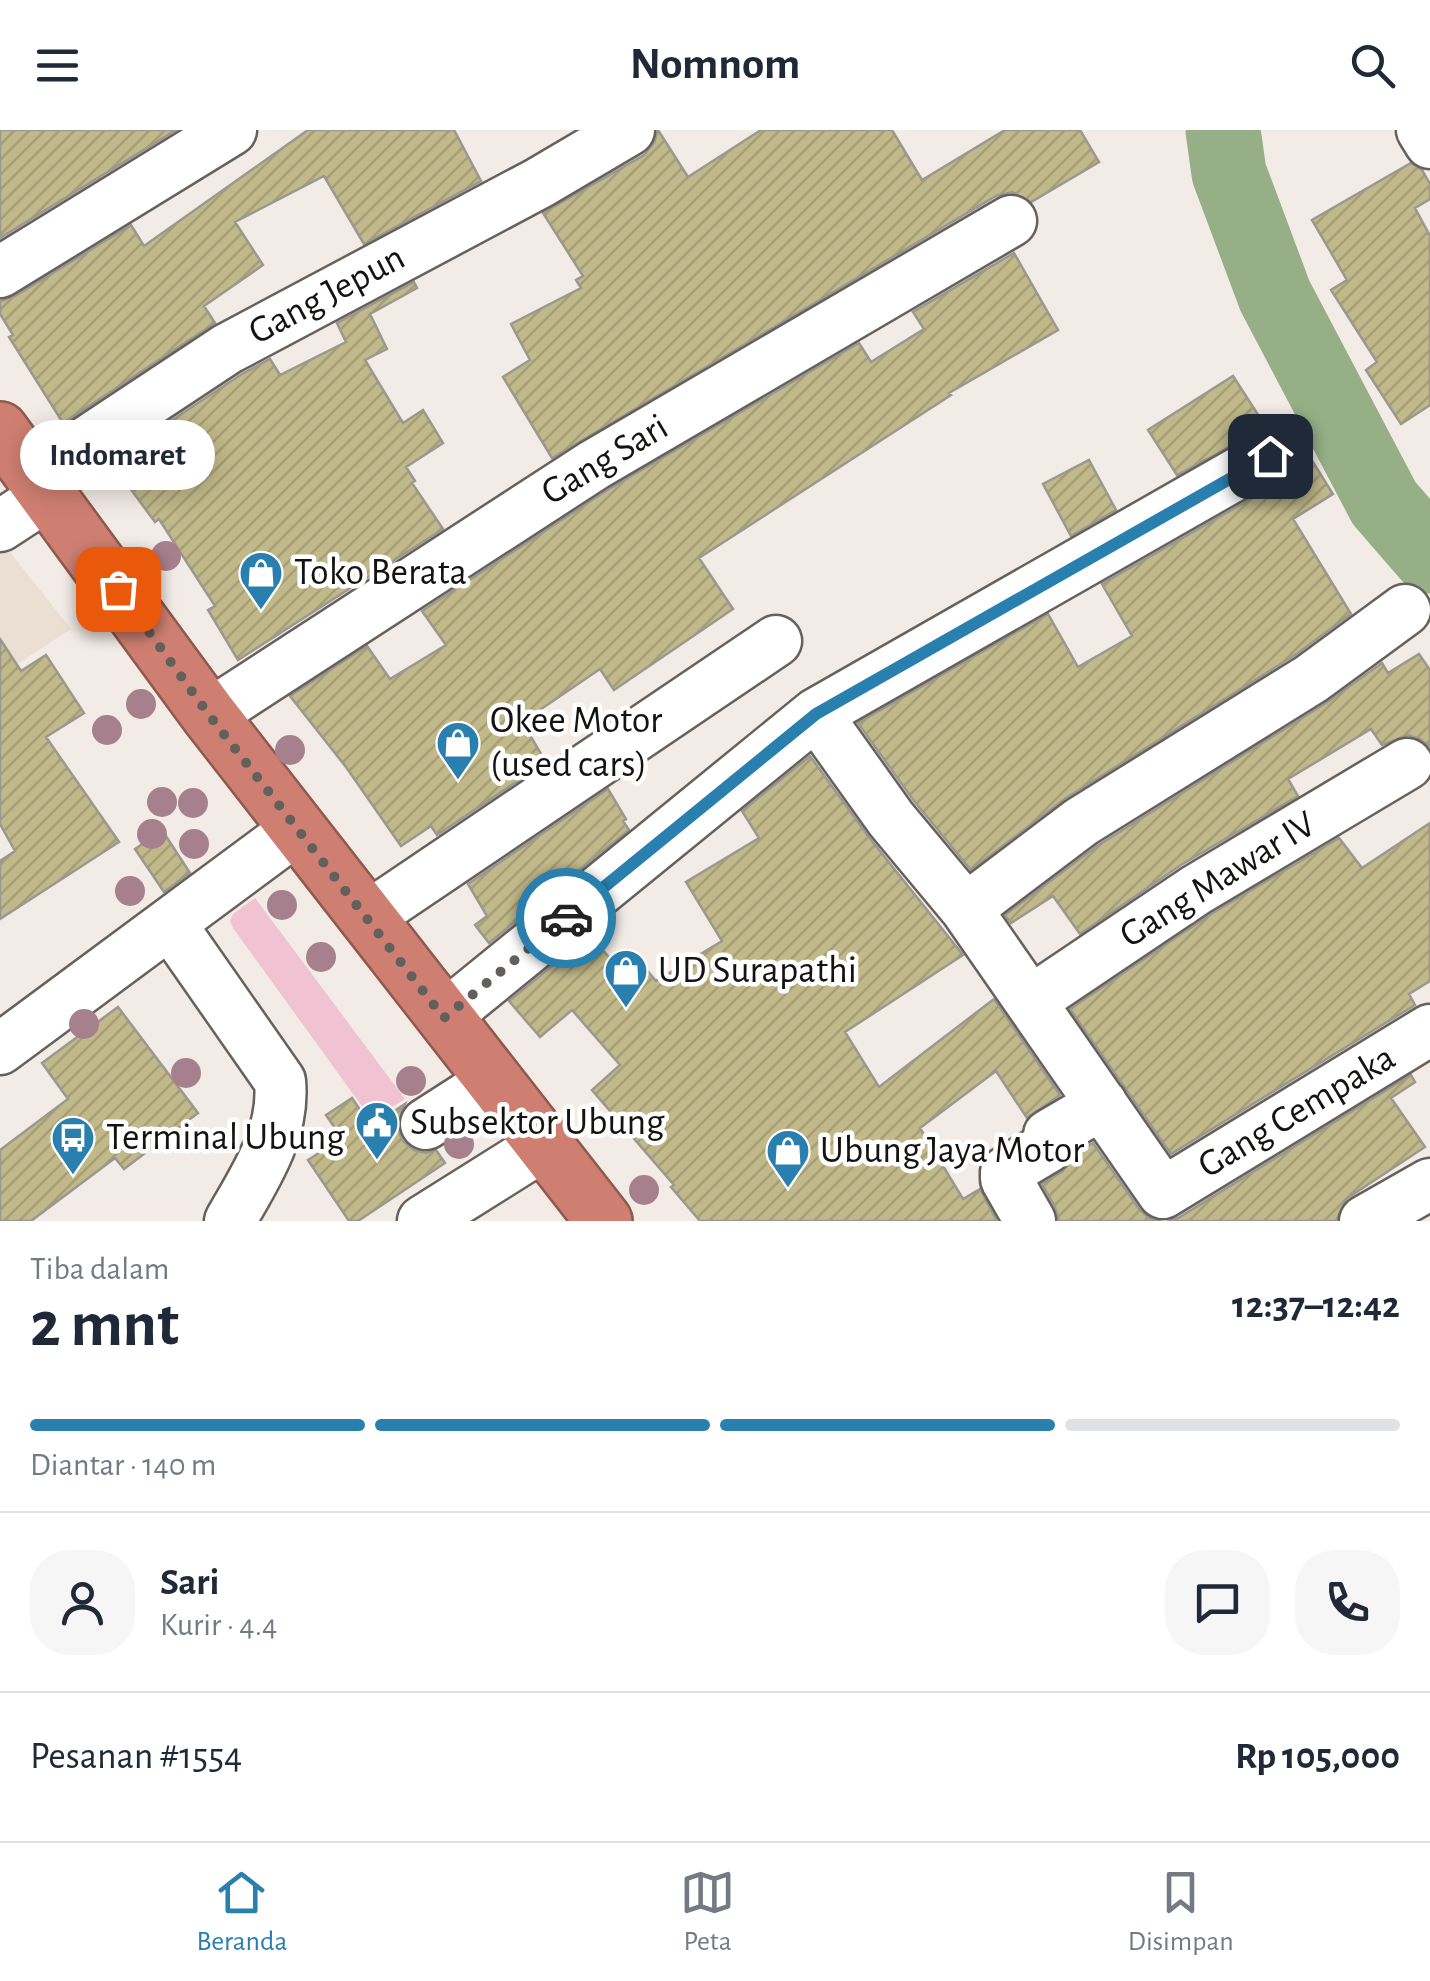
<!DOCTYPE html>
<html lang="id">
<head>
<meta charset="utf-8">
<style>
	:root { --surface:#fff; --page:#f6f6f7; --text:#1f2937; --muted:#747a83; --line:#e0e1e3; --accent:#297fae }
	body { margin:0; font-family:"Alegreya Sans",sans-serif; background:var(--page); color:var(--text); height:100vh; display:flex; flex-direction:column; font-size:38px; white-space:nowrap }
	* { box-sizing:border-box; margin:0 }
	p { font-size:32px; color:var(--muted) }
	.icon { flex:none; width:55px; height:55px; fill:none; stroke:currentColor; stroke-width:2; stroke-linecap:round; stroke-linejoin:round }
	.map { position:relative; height:1091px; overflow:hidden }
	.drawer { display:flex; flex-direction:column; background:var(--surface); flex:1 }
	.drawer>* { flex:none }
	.pin { position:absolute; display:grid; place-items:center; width:85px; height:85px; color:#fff; margin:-42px; border-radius:20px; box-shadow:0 5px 15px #0006 }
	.courier { position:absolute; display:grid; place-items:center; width:100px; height:100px; margin:-50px; border:8px solid #297fae; border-radius:50%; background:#fff; color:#222; box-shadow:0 2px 12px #0007 }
	.bubble { position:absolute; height:70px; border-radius:35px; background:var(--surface); box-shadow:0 5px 25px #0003; font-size:32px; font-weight:700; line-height:70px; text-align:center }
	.summary em { font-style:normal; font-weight:700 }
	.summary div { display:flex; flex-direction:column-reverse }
	.summary { display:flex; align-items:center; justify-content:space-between; height:170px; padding:0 30px }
	h1 { font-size:65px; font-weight:700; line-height:75px }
	.bar { display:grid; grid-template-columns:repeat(4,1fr); gap:15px 10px; align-content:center; height:120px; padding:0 30px }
	.bar i { height:12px; border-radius:8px; background:var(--line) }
	.bar .active { background:var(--accent) }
	.bar p { grid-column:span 4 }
	.line { display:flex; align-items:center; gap:25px; padding:0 30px; border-top:2px solid var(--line) }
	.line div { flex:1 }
	.round { display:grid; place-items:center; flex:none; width:105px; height:105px; border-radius:40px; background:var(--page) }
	header { display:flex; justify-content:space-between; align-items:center; height:130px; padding:0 30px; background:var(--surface); font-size:45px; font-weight:700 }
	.tabs { display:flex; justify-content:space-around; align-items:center; height:140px; border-top:2px solid var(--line); background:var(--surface); font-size:28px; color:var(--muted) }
	.tabs a { display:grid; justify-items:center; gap:5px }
	.tabs .active { color:var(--accent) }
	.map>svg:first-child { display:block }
	.built { fill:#ebded3 }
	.grass { fill:#f0c2d2 }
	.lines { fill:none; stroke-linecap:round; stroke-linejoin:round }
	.river { stroke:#96af87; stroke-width:75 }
	.building { fill:url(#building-hatch); stroke:#9a9891; stroke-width:2.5 }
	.minor-casing { stroke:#66615c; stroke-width:55 }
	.highway-casing { stroke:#8e594f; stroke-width:60 }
	.minor { stroke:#fff; stroke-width:50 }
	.highway { stroke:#cf7f71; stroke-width:55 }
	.tree { fill:#a6818d }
	.done { stroke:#625f5c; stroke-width:10; stroke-dasharray:0 18 }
	.route { stroke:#297fae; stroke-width:12 }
	.labels { text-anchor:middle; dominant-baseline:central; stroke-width:9; stroke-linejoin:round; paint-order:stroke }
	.street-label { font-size:38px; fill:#151311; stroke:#fff }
	.poi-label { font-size:38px; fill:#151311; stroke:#fff; text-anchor:start }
</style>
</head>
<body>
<header><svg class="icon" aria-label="menu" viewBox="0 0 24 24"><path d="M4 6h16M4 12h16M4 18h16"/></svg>Nomnom<svg class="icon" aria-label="search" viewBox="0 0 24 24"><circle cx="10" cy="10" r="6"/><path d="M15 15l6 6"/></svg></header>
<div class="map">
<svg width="1430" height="1091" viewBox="0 0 1430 1091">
	<defs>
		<pattern id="building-hatch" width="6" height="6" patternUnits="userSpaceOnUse" patternTransform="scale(2.5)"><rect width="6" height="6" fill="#c1b98a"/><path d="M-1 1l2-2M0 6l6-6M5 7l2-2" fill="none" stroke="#a59e76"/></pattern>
	</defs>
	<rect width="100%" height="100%" fill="#f2ebe6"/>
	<path class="built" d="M0,410L71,499L0,545Z"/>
	<path class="grass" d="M255,768L405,969L372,990L233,798L230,791L233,784Z"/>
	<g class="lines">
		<path class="river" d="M1223,0L1229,43L1275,166L1384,373L1430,426"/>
	</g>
	<path class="building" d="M0,0H176L0,108Z
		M308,0H454L481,51L364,114L324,46L235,92L263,135L204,176L215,193L63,293L9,207L13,205L0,184V171L15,166L131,95L144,116Z
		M658,0L688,47L761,0H892L922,50L1005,0H1080L1099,32L1031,72L1012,62L996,66L552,328L503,247L530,230L511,194L581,158L576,150L583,146L543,83L644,25L654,13Z
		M1411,33L1422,40L1430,54V69L1415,78L1430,106V275L1401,294L1366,240L1377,232L1331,160L1347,150L1312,90Z
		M1014,123L1058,200L949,263L951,265L699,428L733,479L614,560L600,539L522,592L546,632L437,705L431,696L401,716L346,637L290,566L367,516L390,549L446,515L422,481L609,359L859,213L871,232L924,199L913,182Z
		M414,152L417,158L370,184L387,219L365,230L403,293L423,280L443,313L406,337L415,351L412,353L443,399L238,530L208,480L215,476L159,389L155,392L110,331L242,244L270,229L280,245L346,212L337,193Z
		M1233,246L1266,297L1177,345L1148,300Z
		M1306,321L1333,364L1293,389L1351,484L1295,525L1066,668L971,740L914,671L858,593L1048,484L1078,537L1132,506L1102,454L1284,350L1295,339L1299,325Z
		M1089,330L1116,380L1071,406L1043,354Z
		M0,509L21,541L46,525L84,583L46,607L119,712L0,789V731L15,721L0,694Z
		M1419,524L1430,540V617L1420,609L1408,605L1382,615L1371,599L1288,649L1298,666L1181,735L1080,804L1053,766L1011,793L1005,785L1097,716L1326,573L1382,533L1388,543Z
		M810,626L868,706L963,825L845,902L879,957L994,869L1060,965L1027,988L996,941L920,998L963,1069L980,1059L997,1091H700L671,1057L674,1055L592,960L620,935L572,880L540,907L509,871L590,805L625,846L641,833L656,851L722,811L686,752L759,708L742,681Z
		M608,659L626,689L623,691L629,700L489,813L475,795L487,786L468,754Z
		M1430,693V851L1409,864L1415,875L1171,1024L1070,879L1211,784L1339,708L1362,738Z
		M162,700L190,743L164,762L135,719Z
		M118,877L198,983L124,1039L115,1028L31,1091H0V1020L68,969L42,933Z
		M1411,945L1415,952L1391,968L1425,1017L1346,1069L1336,1091H1167L1178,1088Z
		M352,968L371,996L405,974L397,994L402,1010L414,1020L426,1023L436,1020L445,1033L358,1091H349L308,1030L342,1008L326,985Z
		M1093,1013L1139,1079L1149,1088L1160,1091H1059L1055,1077L1042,1054L1063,1041L1076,1023Z"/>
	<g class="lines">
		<defs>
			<path id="minor" d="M1422,0L1430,13
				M0,142L231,0
				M35,346L227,219L539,53L629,0
				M0,396L49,364
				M816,584L891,689L966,779L1163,1063L1430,900
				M209,585L594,335L1011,91
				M966,779L1081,692L1311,549L1405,480
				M366,788L776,511
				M171,795L280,951C285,1004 255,1047 230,1091
				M1031,871L1196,760L1407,634
				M444,887L816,584L1270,325
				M0,919L297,699
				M426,994L493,951
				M423,1091L544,1015
				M1030,1091L1006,1049V1042L1048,1017L1049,1005L1102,974
				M1365,1091L1430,1054"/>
			<path id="highway" d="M0,300L209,585L604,1091"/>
		</defs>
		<use href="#minor" class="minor-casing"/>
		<use href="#highway" class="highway-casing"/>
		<use href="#minor" class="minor"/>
		<use href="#highway" class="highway"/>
	</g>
	<g class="tree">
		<circle cx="166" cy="426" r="15"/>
		<circle cx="141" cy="574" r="15"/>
		<circle cx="107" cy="600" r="15"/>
		<circle cx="290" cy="620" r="15"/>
		<circle cx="162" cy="672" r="15"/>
		<circle cx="193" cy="673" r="15"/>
		<circle cx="152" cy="704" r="15"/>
		<circle cx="194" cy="714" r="15"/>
		<circle cx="130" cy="761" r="15"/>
		<circle cx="282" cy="775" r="15"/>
		<circle cx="321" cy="827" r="15"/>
		<circle cx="84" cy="894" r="15"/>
		<circle cx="186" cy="943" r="15"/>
		<circle cx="411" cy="951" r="15"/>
		<circle cx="459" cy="1014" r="15"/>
		<circle cx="644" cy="1060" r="15"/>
	</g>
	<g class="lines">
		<path class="done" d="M118,459L209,585L444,888L566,788"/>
		<path class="route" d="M566,788L816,584L1270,326"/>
	</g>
	<defs>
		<symbol id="shop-pin" viewBox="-11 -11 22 30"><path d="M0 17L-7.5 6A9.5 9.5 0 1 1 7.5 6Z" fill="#297fae" stroke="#fff"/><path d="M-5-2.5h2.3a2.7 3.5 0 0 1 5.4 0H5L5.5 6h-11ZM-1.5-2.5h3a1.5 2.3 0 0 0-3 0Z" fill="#fff"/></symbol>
		<symbol id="civic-pin" viewBox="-11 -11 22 30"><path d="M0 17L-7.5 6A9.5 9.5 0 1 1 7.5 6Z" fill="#297fae" stroke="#fff"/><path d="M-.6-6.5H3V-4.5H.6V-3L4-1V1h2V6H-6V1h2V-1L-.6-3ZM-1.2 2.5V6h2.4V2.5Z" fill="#fff"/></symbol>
		<symbol id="bus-pin" viewBox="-11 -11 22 30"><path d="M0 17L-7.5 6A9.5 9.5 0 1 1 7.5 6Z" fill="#297fae" stroke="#fff"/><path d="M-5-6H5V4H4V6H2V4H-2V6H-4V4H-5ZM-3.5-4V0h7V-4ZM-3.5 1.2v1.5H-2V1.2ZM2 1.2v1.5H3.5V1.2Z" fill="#fff"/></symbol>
	</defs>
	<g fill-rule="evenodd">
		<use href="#shop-pin" x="236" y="418" width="50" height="68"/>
		<use href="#shop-pin" x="433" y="588" width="50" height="68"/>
		<use href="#shop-pin" x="601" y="816" width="50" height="68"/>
		<use href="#civic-pin" x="352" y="968" width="50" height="68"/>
		<use href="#bus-pin" x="48" y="983" width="50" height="68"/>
		<use href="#shop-pin" x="763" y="996" width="50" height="68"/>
	</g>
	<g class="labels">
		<g class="street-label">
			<text transform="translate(327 165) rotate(-28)">Gang Jepun</text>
			<text transform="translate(605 330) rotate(-31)">Gang Sari</text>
			<text transform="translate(1218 750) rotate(-32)">Gang Mawar IV</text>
			<text transform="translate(1297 982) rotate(-31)">Gang Cempaka</text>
		</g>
		<g class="poi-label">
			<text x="294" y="443">Toko Berata</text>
			<text x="490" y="591">Okee Motor<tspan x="490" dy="44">(used cars)</tspan></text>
			<text x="658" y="841">UD Surapathi</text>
			<text x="410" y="993">Subsektor Ubung</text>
			<text x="106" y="1008">Terminal Ubung</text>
			<text x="820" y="1021">Ubung Jaya Motor</text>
		</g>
	</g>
</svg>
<div class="pin" style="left:118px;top:459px;background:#ea580c"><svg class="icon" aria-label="bag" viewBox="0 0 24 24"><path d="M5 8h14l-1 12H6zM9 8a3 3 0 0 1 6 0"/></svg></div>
<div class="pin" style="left:1270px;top:326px;background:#1f2937"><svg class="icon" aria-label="home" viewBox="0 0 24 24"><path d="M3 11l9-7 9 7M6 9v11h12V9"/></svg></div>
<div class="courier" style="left:566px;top:788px"><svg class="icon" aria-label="car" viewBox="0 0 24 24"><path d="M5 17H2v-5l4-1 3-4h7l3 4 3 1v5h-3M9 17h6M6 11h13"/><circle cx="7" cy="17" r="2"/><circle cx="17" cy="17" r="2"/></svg></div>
<div class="bubble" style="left:20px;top:290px;width:195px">Indomaret</div>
</div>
<section class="drawer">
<div class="summary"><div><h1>2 mnt</h1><p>Tiba dalam</p></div><em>12:37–12:42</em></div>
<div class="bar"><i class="active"></i><i class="active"></i><i class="active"></i><i></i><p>Diantar · 140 m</p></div>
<div class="line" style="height:180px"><a class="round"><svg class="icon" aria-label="person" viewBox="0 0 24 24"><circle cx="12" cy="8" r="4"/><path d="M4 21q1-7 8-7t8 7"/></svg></a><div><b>Sari</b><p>Kurir · 4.4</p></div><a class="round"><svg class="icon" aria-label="chat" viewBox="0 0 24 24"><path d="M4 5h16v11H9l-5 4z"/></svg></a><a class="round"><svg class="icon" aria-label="phone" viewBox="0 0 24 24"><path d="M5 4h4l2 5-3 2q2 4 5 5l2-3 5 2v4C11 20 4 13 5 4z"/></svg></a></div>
<div class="line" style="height:130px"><div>Pesanan #1554</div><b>Rp 105,000</b></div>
</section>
<nav class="tabs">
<a class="active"><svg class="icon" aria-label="home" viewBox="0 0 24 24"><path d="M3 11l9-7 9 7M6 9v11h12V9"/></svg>Beranda</a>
<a><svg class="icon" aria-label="map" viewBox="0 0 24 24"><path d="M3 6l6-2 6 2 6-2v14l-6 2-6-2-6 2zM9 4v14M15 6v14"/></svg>Peta</a>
<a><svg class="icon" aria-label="saved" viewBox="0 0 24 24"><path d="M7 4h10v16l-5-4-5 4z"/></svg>Disimpan</a>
</nav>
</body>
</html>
